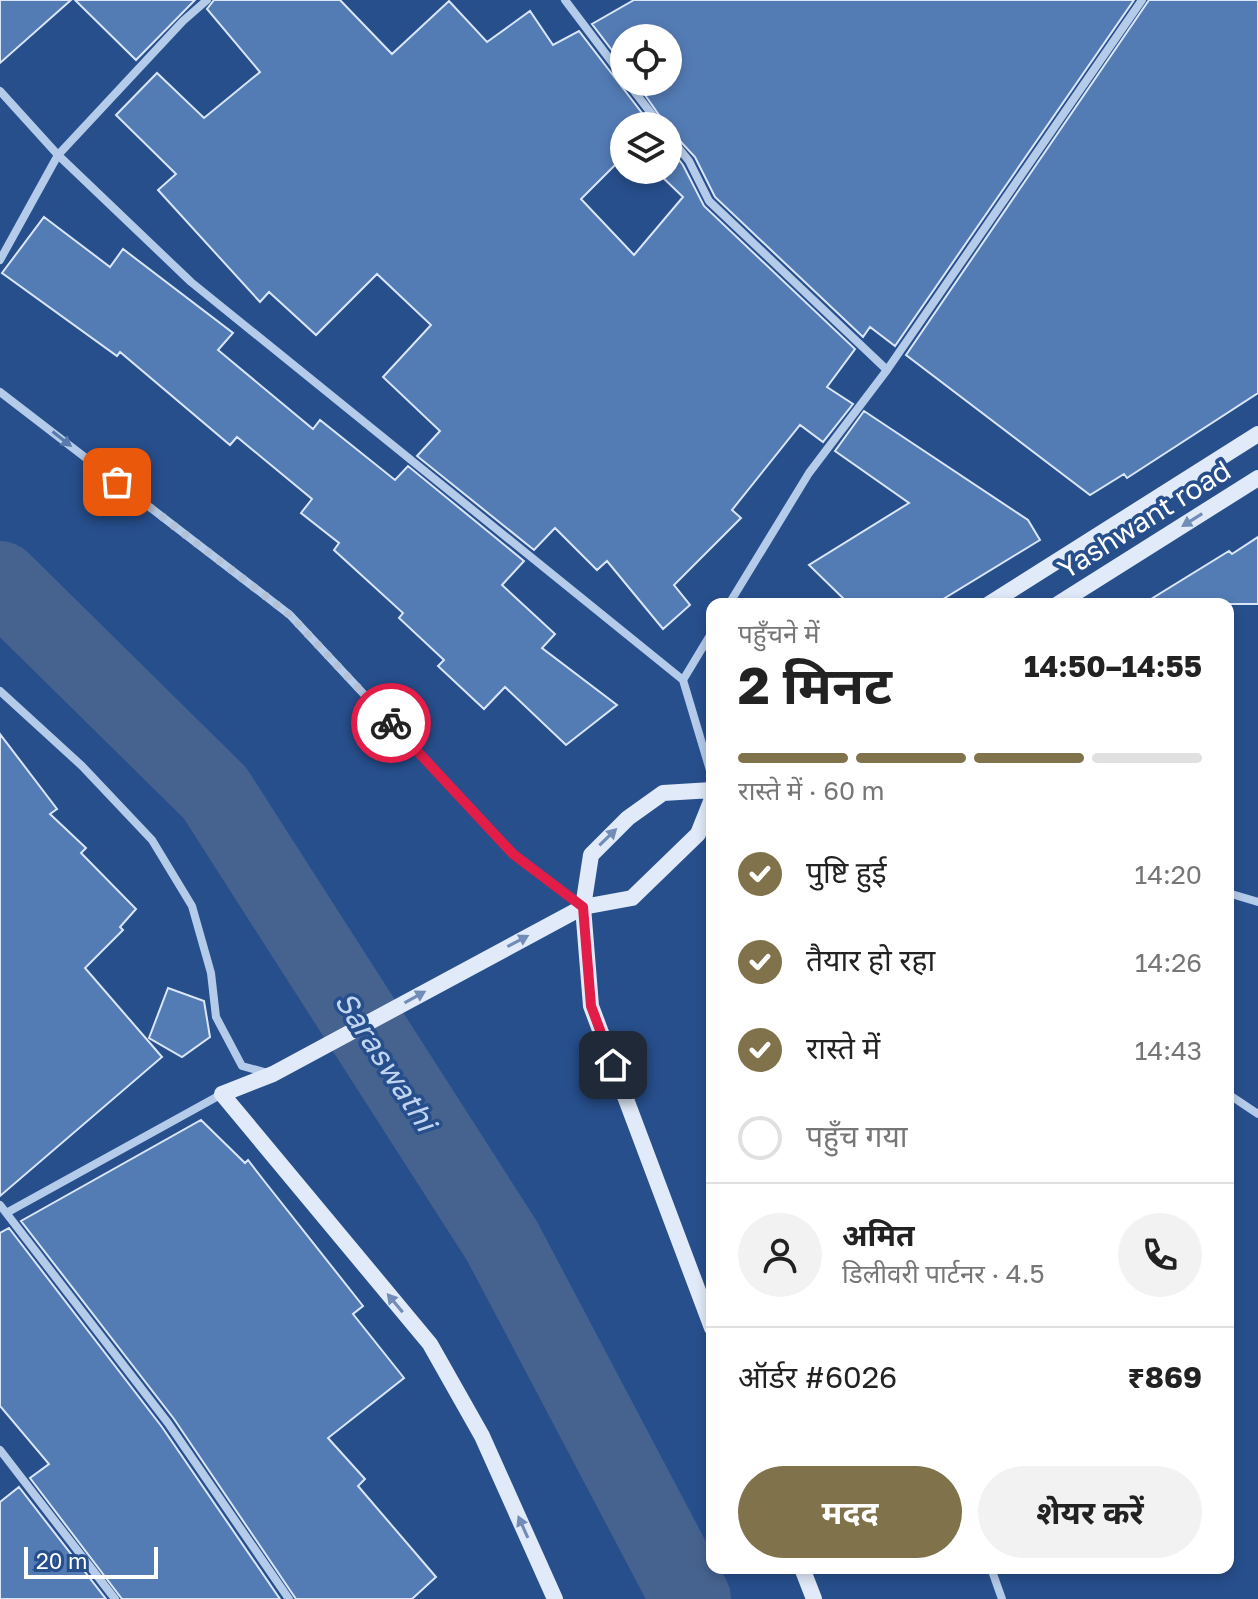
<!DOCTYPE html>
<html lang="hi">
<head>
<meta charset="utf-8">
<style>
	:root { --surface:#fff; --page:#f2f2f2; --text:#222; --muted:#767676; --line:#e0e0e0; --accent:#80724a }
	body { margin:0; font-family:"Golos Text","Noto Sans Devanagari",sans-serif; background:var(--page); color:var(--text); height:100vh; display:flex; flex-direction:column; font-size:30px; white-space:nowrap }
	* { box-sizing:border-box; margin:0 }
	p { font-size:26px; color:var(--muted) }
	.icon { flex:none; width:44px; height:44px; fill:none; stroke:currentColor; stroke-width:2; stroke-linecap:round; stroke-linejoin:round }
	.map { position:relative; flex:1; overflow:hidden }
	.sheet { position:absolute; left:706px; top:598px; width:528px; height:976px; display:flex; flex-direction:column; background:var(--surface); border-radius:16px; box-shadow:0 4px 12px #0003 }
	.sheet>* { flex:none }
	.buttons { position:absolute; left:610px; top:24px; display:grid; gap:16px }
	.buttons a { display:grid; place-items:center; width:72px; height:72px; border-radius:50%; background:var(--surface); box-shadow:0 4px 12px #0003; font-size:40px }
	.scale { position:absolute; left:24px; bottom:20px; width:134px; box-sizing:border-box; padding-left:8px; border:4px solid #fff; border-top:0; font-size:22px; line-height:28px; white-space:nowrap; color:#fff; -webkit-text-stroke:6px #274f8c; paint-order:stroke }
	.pin { position:absolute; display:grid; place-items:center; width:68px; height:68px; color:#fff; margin:-34px; border-radius:16px; box-shadow:0 4px 12px #0006 }
	.courier { position:absolute; display:grid; place-items:center; width:80px; height:80px; margin:-40px; border:6px solid #e11d48; border-radius:50%; background:#fff; color:#222; box-shadow:0 2px 10px #0007 }
	.headline em { font-style:normal; font-weight:700 }
	.headline div { display:flex; flex-direction:column-reverse }
	.headline { display:flex; align-items:center; justify-content:space-between; height:136px; padding:0 32px }
	h1 { font-size:52px; font-weight:700; line-height:60px }
	.bar { display:grid; grid-template-columns:repeat(4,1fr); gap:12px 8px; align-content:center; height:96px; padding:0 32px }
	.bar i { height:10px; border-radius:6px; background:var(--line) }
	.bar .on { background:var(--accent) }
	.bar p { grid-column:span 4 }
	.line { display:flex; align-items:center; gap:20px; padding:0 32px; border-top:2px solid var(--line) }
	.line div { flex:1 }
	.round { display:grid; place-items:center; flex:none; width:84px; height:84px; border-radius:42px; background:var(--page) }
	ol { padding:0 32px; list-style:none }
	li { display:flex; align-items:center; gap:24px; height:88px }
	li p { margin-inline-start:auto }
	li .icon { padding:8px; border-radius:50%; background:var(--accent); color:#fff; stroke-width:4 }
	li:last-child { color:var(--muted) }
	li i { width:44px; height:44px; border:4px solid var(--line); border-radius:50% }
	.action { display:flex; gap:16px; margin-top:auto; padding:16px 32px }
	.action a { flex:1; height:92px; border-radius:48px; background:var(--accent); color:#fff; font-size:32px; font-weight:700; line-height:92px; text-align:center }
	.action a+a { background:var(--page); color:var(--text) }
	.map>svg:first-child { display:block }
	.lines { fill:none; stroke-linecap:round; stroke-linejoin:round }
	.river { stroke:#46638f; stroke-width:80 }
	.building { fill:#537bb4; stroke:#dae6f8; stroke-width:2 }
	.minor { stroke:#b5cbea; stroke-width:8 }
	.secondary { stroke:#e0eaf8; stroke-width:16 }
	.oneway { fill:#597aad }
	.oneway2 { fill:#718db7 }
	.done { stroke:#b3c1d7; stroke-width:8; stroke-dasharray:0 14.4 }
	.route { stroke:#e11d48; stroke-width:10 }
	.labels { text-anchor:middle; dominant-baseline:central; stroke-width:7; stroke-linejoin:round; paint-order:stroke }
	.street-label { font-size:28px; fill:#fff; stroke:#274f8c }
	.water-label { font-size:30px; font-style:italic; fill:#c1d5f1; stroke:#274f8c }
</style>
</head>
<body>
<div class="map">
<svg width="1258" height="1599" viewBox="0 0 1258 1599">
	<rect width="100%" height="100%" fill="#274f8c"/>
	<g class="lines">
		<path class="river" d="M0,581L215,793L502,1241L691,1599"/>
	</g>
	<path class="building" d="M0,0H71L0,63Z
		M75,0H195L136,60Z
		M214,0H340L392,54L449,1L487,42L530,11L553,45L579,31L652,126H624V156L581,199L634,255L683,197L655,170H668V146L683,165L704,206L855,349L827,387L853,404L823,442L800,425L732,510L741,518L674,585L690,605L663,629L607,561L597,570L555,528L534,550L417,456L440,431L383,377L431,325L377,274L316,335L269,292L260,302L158,190L176,174L116,115L157,73L204,118L260,72L207,9Z
		M634,0H1134L895,346L870,327L863,337L715,197L695,157L668,128L636,82H668V38H624V66L592,24Z
		M1149,0H1258V393L1127,478L1124,474L1090,495L906,355Z
		M44,217L110,267L123,249L233,333L218,350L313,429L320,420L395,480L408,466L524,561L502,585L555,634L542,648L617,705L566,745L505,687L484,709L438,666L444,660L399,618L403,613L334,550L339,543L301,513L312,499L237,437L230,445L120,352L117,356L2,273Z
		M864,411L1028,520L1040,540L935,604H849L809,565L909,503L835,451Z
		M1258,537V604H1143L1229,551L1232,554Z
		M0,734L57,809L50,814L86,848L81,853L136,909L120,927L123,930L85,968L162,1057L0,1196Z
		M168,988L204,1001L210,1037L182,1057L149,1038Z
		M201,1120L245,1163L248,1160L265,1182L363,1306L353,1314L404,1378L328,1438L365,1479L358,1486L436,1577L412,1599H296L174,1419L21,1221Z
		M9,1228L162,1427L280,1599H122L30,1478L49,1464L0,1406V1233Z
		M19,1487L106,1599H0V1502Z"/>
	<g class="lines">
		<path class="minor" d="M565,0L624,78
			M627,82L661,126
			M0,91L58,155L191,282L683,680L712,777
			M668,135L689,161L709,201L887,370
			M0,260L58,155L183,21L207,0
			M0,392L290,615L513,854L582,906
			M729,604L809,473L887,370L1142,0
			M683,680L712,632
			M0,691L82,766L152,840L192,906L211,973L216,1017L242,1066L268,1073
			M1228,893L1258,902
			M1228,1094L1258,1114
			M0,1205L168,1423L289,1599
			M8,1212L222,1094
			M0,1450L115,1599
			M991,1568L1002,1599"/>
		<path class="secondary" d="M989,604L1258,434
			M1058,604L1258,478
			M712,790L663,793L628,818L591,855L583,907L591,1006L712,1328
			M802,1568L814,1599
			M555,1599L482,1436L430,1344L222,1094L273,1074L583,907L632,898L698,834L712,799"/>
	</g>
	<defs><path id="oneway-solid" d="M-6-.8H1V-3.2L6.5 0L1 3.2V.8H-6Z" transform="scale(2)"/></defs>
	<use class="oneway" href="#oneway-solid" transform="translate(62 439) rotate(38)"/>
	<g class="oneway2">
		<use href="#oneway-solid" transform="translate(1192 520) rotate(148)"/>
		<use href="#oneway-solid" transform="translate(608 837) rotate(-44)"/>
		<use href="#oneway-solid" transform="translate(518 941) rotate(-28)"/>
		<use href="#oneway-solid" transform="translate(415 997) rotate(-29)"/>
		<use href="#oneway-solid" transform="translate(395 1303) rotate(-130)"/>
		<use href="#oneway-solid" transform="translate(523 1527) rotate(-114)"/>
	</g>
	<g class="lines">
		<path class="done" d="M117,482L290,615L391,723"/>
		<path class="route" d="M391,723L513,854L583,907L591,1006L613,1065"/>
	</g>
	<g class="labels">
		<g class="street-label">
			<text transform="translate(1144 519) rotate(-32)">Yashwant road</text>
		</g>
		<g class="water-label">
			<text transform="translate(386 1061) rotate(57)">Saraswathi</text>
		</g>
	</g>
</svg>
<div class="buttons">
<a><svg class="icon" aria-label="locate" viewBox="0 0 24 24"><circle cx="12" cy="12" r="6"/><path d="M12 2v4M12 18v4M2 12h4M18 12h4"/></svg></a>
<a><svg class="icon" aria-label="layers" viewBox="0 0 24 24"><path d="M12 4l9 5-9 5-9-5zM3 14l9 5 9-5"/></svg></a>
</div>
<div class="scale">20 m</div>
<div class="pin" style="left:117px;top:482px;background:#ea580c"><svg class="icon" aria-label="bag" viewBox="0 0 24 24"><path d="M5 8h14l-1 12H6zM9 8a3 3 0 0 1 6 0"/></svg></div>
<div class="pin" style="left:613px;top:1065px;background:#1f2937"><svg class="icon" aria-label="home" viewBox="0 0 24 24"><path d="M3 11l9-7 9 7M6 9v11h12V9"/></svg></div>
<div class="courier" style="left:391px;top:723px"><svg class="icon" aria-label="bike" viewBox="0 0 24 24"><circle cx="6" cy="16" r="4"/><circle cx="18" cy="16" r="4"/><path d="M6 16l4-8h5l3 8M10 8l3 8H6M13 5h3"/></svg></div>
<section class="sheet">
<div class="headline"><div><h1>2 मिनट</h1><p>पहुँचने में</p></div><em>14:50–14:55</em></div>
<div class="bar"><i class="on"></i><i class="on"></i><i class="on"></i><i></i><p>रास्ते में · 60 m</p></div>
<ol>
<li><svg class="icon" aria-label="check" viewBox="0 0 24 24"><path d="M5 12l5 5 9-10"/></svg>पुष्टि हुई<p>14:20</p></li>
<li><svg class="icon" aria-label="check" viewBox="0 0 24 24"><path d="M5 12l5 5 9-10"/></svg>तैयार हो रहा<p>14:26</p></li>
<li><svg class="icon" aria-label="check" viewBox="0 0 24 24"><path d="M5 12l5 5 9-10"/></svg>रास्ते में<p>14:43</p></li>
<li><i></i>पहुँच गया</li>
</ol>
<div class="line" style="height:144px"><a class="round"><svg class="icon" aria-label="person" viewBox="0 0 24 24"><circle cx="12" cy="8" r="4"/><path d="M4 21q1-7 8-7t8 7"/></svg></a><div><b>अमित</b><p>डिलीवरी पार्टनर · 4.5</p></div><a class="round"><svg class="icon" aria-label="phone" viewBox="0 0 24 24"><path d="M5 4h4l2 5-3 2q2 4 5 5l2-3 5 2v4C11 20 4 13 5 4z"/></svg></a></div>
<div class="line" style="height:104px"><div>ऑर्डर #6026</div><b>₹869</b></div>
<div class="action"><a>मदद</a><a>शेयर करें</a></div>
</section>
</div>
</body>
</html>
